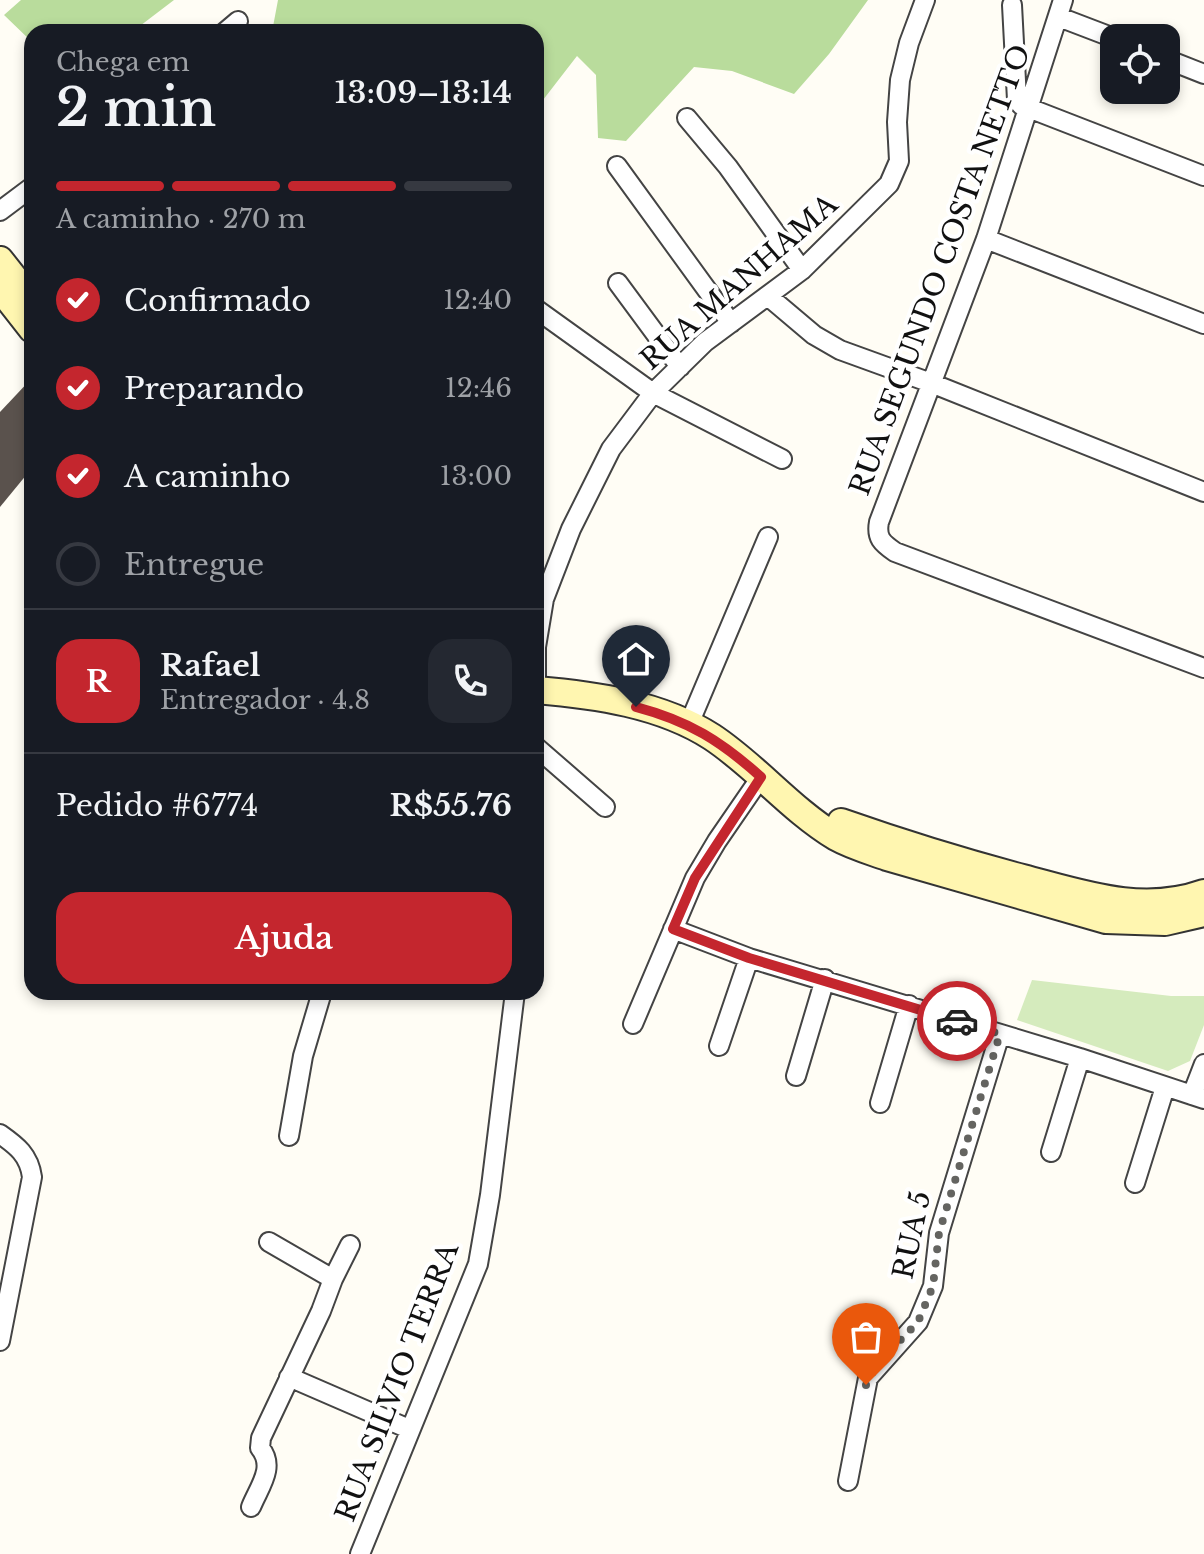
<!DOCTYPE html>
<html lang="pt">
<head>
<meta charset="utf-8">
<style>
	:root { --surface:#171b24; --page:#242831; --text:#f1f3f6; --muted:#9ea1a6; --line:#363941; --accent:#c4262e }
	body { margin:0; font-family:"Libre Baskerville",serif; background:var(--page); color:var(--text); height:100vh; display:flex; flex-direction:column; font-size:30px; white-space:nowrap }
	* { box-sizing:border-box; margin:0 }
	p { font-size:26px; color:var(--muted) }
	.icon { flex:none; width:44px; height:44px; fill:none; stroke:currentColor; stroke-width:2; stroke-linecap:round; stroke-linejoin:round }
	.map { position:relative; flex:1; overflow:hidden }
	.sheet { position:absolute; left:24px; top:24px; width:520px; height:976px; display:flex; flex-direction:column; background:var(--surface); border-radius:24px; box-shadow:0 4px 12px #0003 }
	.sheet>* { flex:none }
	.fabs { position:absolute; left:1100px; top:24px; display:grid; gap:16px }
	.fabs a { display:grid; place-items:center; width:80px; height:80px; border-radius:16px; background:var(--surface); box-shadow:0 4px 12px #0003; font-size:40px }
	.pin { position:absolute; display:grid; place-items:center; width:68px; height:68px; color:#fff; margin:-82px -34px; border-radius:50% 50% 50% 0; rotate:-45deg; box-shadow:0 0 8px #0007 }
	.pin .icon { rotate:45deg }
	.courier { position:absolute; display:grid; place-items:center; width:80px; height:80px; margin:-40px; border:6px solid #c4262e; border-radius:50%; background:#fff; color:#222; box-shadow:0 2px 10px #0007 }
	.head em { font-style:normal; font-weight:600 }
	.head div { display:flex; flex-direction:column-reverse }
	.head { display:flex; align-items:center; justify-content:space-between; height:136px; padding:0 32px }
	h1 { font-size:52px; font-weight:600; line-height:60px }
	.bar { display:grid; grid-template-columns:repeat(4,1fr); gap:12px 8px; align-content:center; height:96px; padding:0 32px }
	.bar i { height:10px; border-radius:6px; background:var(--line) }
	.bar .selected { background:var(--accent) }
	.bar p { grid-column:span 4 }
	.line { display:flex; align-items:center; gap:20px; padding:0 32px; border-top:2px solid var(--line) }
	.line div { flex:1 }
	.round { display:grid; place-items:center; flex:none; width:84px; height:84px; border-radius:24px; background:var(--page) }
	ol { padding:0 32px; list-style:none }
	li { display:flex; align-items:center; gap:24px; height:88px }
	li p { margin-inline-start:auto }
	li .icon { padding:8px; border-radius:50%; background:var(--accent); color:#fff; stroke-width:4 }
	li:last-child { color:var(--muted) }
	li i { width:44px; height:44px; border:4px solid var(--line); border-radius:50% }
	.cta { display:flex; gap:16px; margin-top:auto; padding:16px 32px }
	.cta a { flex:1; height:92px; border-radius:24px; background:var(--accent); color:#fff; font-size:32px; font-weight:600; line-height:92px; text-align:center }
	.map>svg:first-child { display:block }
	.green { fill:#d5ebbd }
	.forest { fill:#b9dc9c }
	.building { fill:#5a524d }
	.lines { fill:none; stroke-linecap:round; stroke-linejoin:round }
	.minor-casing { stroke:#444; stroke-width:22 }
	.secondary-casing { stroke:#333; stroke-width:30 }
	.minor { stroke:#fff; stroke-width:18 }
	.secondary { stroke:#fff6b0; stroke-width:26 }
	.done { stroke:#646461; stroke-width:8; stroke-dasharray:0 14.4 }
	.route { stroke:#c4262e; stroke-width:10 }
	.labels { text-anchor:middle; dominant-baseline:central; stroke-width:8; stroke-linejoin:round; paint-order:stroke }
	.street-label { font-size:28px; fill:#111; stroke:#fff }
</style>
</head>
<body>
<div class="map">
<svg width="1204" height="1554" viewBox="0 0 1204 1554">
	<rect width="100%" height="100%" fill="#fffdf5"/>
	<path class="green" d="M1032,980L1171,996H1204V1025L1190,1061L1168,1071L1017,1020Z"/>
	<path class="forest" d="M21,0H174L132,32H32V42L4,15Z
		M278,0H868L829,54L794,94L732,71L694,67L626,141L598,138L596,75L577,56L536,109V32H272Z"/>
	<path class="building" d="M32,378V468L0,507V412Z"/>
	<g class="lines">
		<defs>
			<path id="minor" d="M1063,0L986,239L879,522C876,538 882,543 895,552L1204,668
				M1012,5L1017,100L1021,105L1204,176
				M1059,17L1114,38
				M225,32L238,21
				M1166,59L1204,74
				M687,118L728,167L802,270
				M617,166L731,323
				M0,211L32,187
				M986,239L1204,324
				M618,283L680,367
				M769,297L814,335L840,350L931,383L1204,492
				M536,309L653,393L782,459
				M536,690V647L544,599L571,529L611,449L653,393L705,342L802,270L889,184L899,161L897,122L900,80L909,43L925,0
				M689,724L768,537
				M536,747L605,807
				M673,929L749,958L1080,1058L1204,1099
				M633,1024L695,878L717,841L761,777
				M719,1046L749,958
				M796,1076L825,979
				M1192,1095L1204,1064
				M880,1103L909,1005
				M0,1134C17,1146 29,1155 32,1177L0,1341
				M289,1136L303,1056L322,992
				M1051,1152L1080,1058
				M1135,1183L1165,1087
				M333,1279L350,1245
				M289,1377L409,1429
				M848,1481L868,1378L918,1322L933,1286L939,1233L1000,1034
				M251,1507C259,1487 276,1467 260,1448L261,1438L321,1311L333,1279L269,1242
				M360,1554L478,1264L490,1195L515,992"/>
			<path id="secondary" d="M0,260L30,298
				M0,288L32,329
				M536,690C595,695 661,704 712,737C756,766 790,809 836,837C852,846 870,851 887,857L1106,920L1165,922L1204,913
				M841,822C901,843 962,862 1023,878C1084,894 1142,915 1204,893"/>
		</defs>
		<use href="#minor" class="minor-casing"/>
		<use href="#secondary" class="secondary-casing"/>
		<use href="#minor" class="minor"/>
		<use href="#secondary" class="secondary"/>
	</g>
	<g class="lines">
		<path class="done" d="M866,1385L868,1378L888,1353L918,1322L933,1286L939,1233L1000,1034L957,1021"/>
		<path class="route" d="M636,707C689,721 721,741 761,777L695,878L673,929L749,958L957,1021"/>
	</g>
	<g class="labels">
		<g class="street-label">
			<text transform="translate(940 270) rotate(-70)">RUA SEGUNDO COSTA NETTO</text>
			<text transform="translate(739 282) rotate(-41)">RUA MANHAMA</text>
			<text transform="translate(912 1235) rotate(-78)">RUA 5</text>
			<text transform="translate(397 1382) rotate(-69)">RUA SILVIO TERRA</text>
		</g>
	</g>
</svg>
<div class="fabs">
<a><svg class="icon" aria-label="locate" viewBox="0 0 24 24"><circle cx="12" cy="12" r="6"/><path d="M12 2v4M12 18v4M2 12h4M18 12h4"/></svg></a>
</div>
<div class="pin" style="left:866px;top:1385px;background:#ea580c"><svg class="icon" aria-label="bag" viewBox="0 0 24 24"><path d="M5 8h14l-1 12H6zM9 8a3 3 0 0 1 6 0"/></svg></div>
<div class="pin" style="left:636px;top:707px;background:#1f2937"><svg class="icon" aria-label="home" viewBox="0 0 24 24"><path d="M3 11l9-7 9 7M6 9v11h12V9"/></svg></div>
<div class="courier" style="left:957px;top:1021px"><svg class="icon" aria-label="car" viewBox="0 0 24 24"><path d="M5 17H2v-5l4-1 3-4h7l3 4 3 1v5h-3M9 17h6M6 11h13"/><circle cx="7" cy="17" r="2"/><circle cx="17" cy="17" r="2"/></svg></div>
<section class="sheet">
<div class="head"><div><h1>2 min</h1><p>Chega em</p></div><em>13:09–13:14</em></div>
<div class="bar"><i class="selected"></i><i class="selected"></i><i class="selected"></i><i></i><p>A caminho · 270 m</p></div>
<ol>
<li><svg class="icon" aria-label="check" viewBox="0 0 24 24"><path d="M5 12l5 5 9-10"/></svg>Confirmado<p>12:40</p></li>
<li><svg class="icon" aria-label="check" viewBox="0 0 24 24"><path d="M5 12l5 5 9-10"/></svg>Preparando<p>12:46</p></li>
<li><svg class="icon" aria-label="check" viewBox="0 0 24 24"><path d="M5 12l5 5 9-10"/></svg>A caminho<p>13:00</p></li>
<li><i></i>Entregue</li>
</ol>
<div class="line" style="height:144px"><b class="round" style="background:var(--accent);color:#fff">R</b><div><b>Rafael</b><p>Entregador · 4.8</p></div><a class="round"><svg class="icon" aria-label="phone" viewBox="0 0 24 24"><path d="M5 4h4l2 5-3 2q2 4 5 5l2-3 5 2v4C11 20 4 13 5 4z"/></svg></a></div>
<div class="line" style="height:104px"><div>Pedido #6774</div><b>R$55.76</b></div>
<div class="cta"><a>Ajuda</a></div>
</section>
</div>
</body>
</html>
